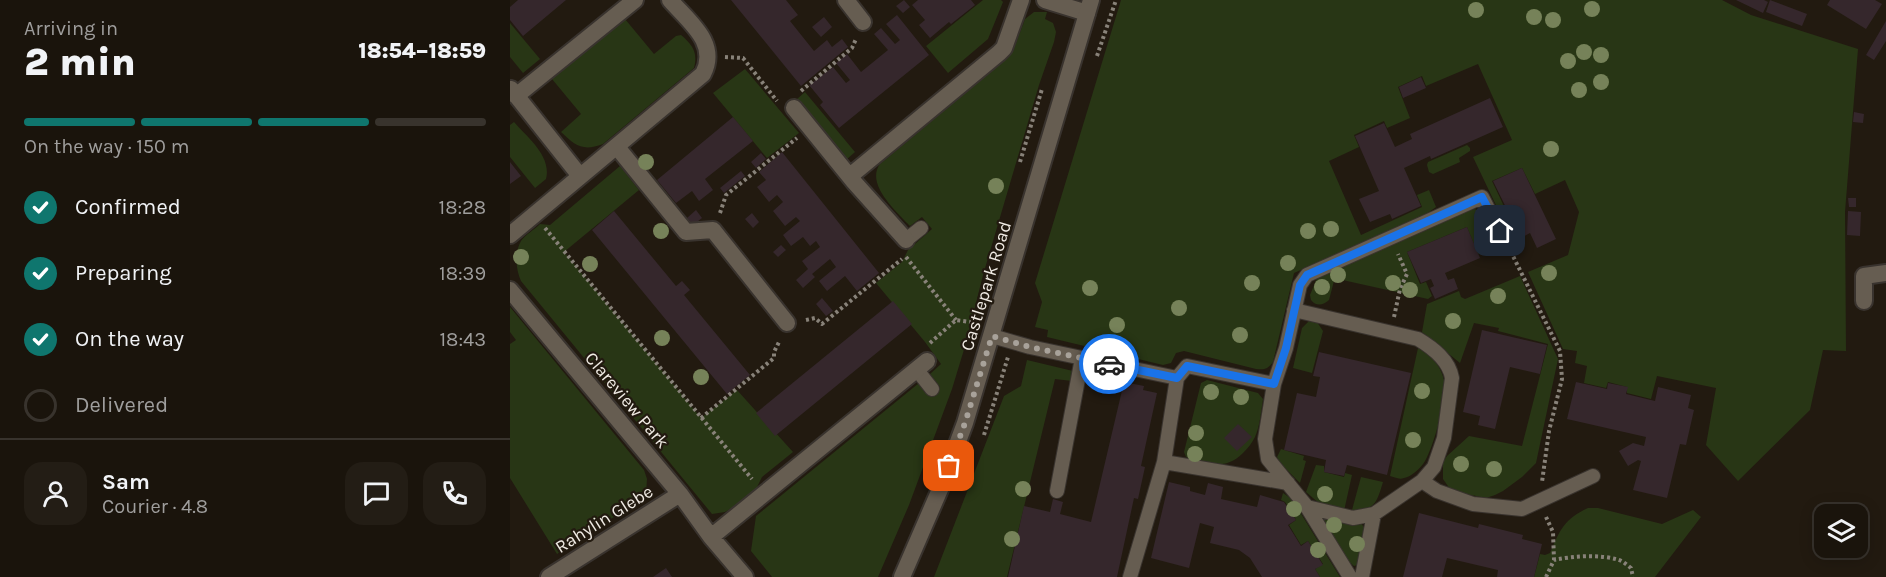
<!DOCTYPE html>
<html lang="en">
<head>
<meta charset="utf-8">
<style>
	:root { --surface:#1a140c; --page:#231d15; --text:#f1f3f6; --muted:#9f9e9d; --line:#38332d; --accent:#0f766e }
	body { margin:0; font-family:Karla,sans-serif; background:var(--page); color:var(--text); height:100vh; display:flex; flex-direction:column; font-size:22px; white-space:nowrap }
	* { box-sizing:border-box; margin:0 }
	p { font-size:20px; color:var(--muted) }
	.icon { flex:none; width:33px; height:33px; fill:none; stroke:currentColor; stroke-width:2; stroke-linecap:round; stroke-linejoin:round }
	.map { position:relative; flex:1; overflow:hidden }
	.side { display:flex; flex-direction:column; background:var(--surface); width:510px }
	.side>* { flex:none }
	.fabs { position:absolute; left:1304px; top:504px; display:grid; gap:12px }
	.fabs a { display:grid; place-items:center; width:54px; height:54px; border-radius:12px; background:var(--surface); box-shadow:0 3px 15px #0003,0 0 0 2px var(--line); font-size:30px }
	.pin { position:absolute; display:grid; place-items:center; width:51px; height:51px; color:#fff; margin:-26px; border-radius:12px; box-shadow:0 3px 9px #0006 }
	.courier { position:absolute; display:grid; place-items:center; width:60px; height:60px; margin:-30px; border:4px solid #1a73e8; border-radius:50%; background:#fff; color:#222; box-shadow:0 2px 8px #0007 }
	.overview em { font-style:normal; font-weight:800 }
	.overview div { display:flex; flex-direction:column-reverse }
	.overview { display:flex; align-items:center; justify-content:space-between; height:102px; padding:0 24px }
	h1 { font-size:39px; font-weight:800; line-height:45px }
	.bar { display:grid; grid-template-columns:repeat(4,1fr); gap:9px 6px; align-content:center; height:72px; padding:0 24px }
	.bar i { height:8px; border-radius:4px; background:var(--line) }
	.bar .selected { background:var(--accent) }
	.bar p { grid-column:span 4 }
	.line { display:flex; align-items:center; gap:15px; padding:0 24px; border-top:2px solid var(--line) }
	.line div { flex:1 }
	.round { display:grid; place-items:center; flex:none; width:63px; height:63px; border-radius:18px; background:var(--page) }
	ol { padding:0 24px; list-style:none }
	li { display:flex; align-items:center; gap:18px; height:66px }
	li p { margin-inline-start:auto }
	li .icon { padding:6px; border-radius:50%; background:var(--accent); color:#fff; stroke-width:4 }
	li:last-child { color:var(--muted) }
	li i { width:33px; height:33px; border:3px solid var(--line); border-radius:50% }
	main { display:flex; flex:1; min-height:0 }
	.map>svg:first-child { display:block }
	.green { fill:#283615 }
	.building { fill:#35272c }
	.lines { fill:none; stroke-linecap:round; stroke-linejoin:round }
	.service-casing { stroke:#39332e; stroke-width:16 }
	.minor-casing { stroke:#39332e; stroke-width:20 }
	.tertiary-casing { stroke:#39332e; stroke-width:20 }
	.path { stroke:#888279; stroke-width:4; stroke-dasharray:3 3; stroke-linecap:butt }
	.service { stroke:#665d51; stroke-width:14 }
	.minor { stroke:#665d51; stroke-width:16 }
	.tertiary { stroke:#665d51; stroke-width:16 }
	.tree { fill:#768259 }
	.done { stroke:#a8a29a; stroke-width:6; stroke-dasharray:0 10.8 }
	.route { stroke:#1a73e8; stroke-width:8 }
	.labels { text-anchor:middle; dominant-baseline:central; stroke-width:4.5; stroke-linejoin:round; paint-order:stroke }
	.street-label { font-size:18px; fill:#f0ebe4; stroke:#221a10 }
</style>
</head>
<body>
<main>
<section class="side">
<div class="overview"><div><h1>2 min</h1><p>Arriving in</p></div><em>18:54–18:59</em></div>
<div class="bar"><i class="selected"></i><i class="selected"></i><i class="selected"></i><i></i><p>On the way · 150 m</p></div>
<ol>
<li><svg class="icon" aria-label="check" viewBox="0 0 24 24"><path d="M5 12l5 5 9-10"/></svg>Confirmed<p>18:28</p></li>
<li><svg class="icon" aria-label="check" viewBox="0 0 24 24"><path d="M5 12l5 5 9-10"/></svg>Preparing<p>18:39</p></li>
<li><svg class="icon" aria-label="check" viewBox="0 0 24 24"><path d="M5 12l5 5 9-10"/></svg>On the way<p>18:43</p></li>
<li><i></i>Delivered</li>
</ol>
<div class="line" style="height:108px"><a class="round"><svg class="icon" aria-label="person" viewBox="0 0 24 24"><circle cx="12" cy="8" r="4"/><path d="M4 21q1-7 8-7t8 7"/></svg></a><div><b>Sam</b><p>Courier · 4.8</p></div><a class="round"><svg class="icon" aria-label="chat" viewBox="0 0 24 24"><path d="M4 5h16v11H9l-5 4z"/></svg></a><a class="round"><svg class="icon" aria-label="phone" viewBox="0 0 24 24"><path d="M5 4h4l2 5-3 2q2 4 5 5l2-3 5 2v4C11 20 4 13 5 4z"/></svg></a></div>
</section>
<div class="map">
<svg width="1376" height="577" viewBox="0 0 1376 577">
	<rect width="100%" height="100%" fill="#221a10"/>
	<path class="green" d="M473,0H491L493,2L478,39L438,73L416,46Z
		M611,0H1212L1241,15L1348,49L1335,212L1336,351L1313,350L1300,410L1228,481L1196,445L1206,388L1147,376L1141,399L1117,393V387L1098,382L1096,388L1074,383L1077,366L1065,363L1067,351L1053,349L1018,272L1058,255L1069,212L1055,180L1025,194L1012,168L982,181L1000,219L994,222L963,157L1002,140L968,64L916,86L912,76L888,87L900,118L877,128L874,121L844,135L849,147L819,161L851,235L912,207L907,195L919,190L926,207L915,215L784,273L763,362C758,369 755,370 746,369L674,351L666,353L661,363L653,365L537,337L538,330L525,327L532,302L525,283Z
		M524,12H537L535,19L543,23L546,32L544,42L529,85L473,275L456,343L442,389L399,505L368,577H262L241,551L246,516L409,383L419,395L430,387L420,374L431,364L415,342L366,283L392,262L398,250L422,229L412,217L400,226C387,212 355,184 370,164L493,62L503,51L515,19Z
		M115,19L144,54L166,36L171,35C183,45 188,53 184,68L93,144C72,152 65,145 51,132L71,114L42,79Z
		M0,23L30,59L13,73L0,57Z
		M235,69L289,133L257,158L203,93Z
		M295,92L345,152L336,160L287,99Z
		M4,122C17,137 42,156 36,179L25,188L0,157V125Z
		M957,145L960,148V151L949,158L950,162L923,174L919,172L917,165L918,162Z
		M110,166L129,190L54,252L191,418L227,390L283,452L252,477L246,489L222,508L215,512L202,514L11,281C6,270 4,253 11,241C15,235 25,229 30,224L40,225Z
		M965,209C979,218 977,235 994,243L968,254L957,227L897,252L910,284L916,282L922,296L918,299L828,279L824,281L819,300C814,305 806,307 801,300L800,295L807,278L959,210Z
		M1010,276L1048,359L1026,463L1012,477L993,491L985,495L976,498L946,492L940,489L933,479V462L937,456L959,436L1012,446L1038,344L988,331L989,328L964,323L950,363L912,332L917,304L949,291L951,297L955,299Z
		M0,307L134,470L137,479L136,493L129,497L124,504L47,554L0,478V344L6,340L0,332Z
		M799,321L807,322L813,331L802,373L783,368L792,328Z
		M908,348C923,355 935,371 935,389C935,404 923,448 915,461C911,468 901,477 894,478C889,480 884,477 880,476Z
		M517,360L563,371L562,381L545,379L497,577H424L494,396L511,386Z
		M697,380L748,393L753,399C751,412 750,426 745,437C742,443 738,448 733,453C716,470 697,466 676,457L674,452L691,383Z
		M771,449L794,456L793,460L796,461L790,483L770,463L767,457Z
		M806,465L814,466V472L834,477L835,473L842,475L834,511L810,504L796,492Z
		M851,477L873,482C867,502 865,511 842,510Z
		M773,493L782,499L830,577H810L805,569L813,564L798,541L791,545L779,525L786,520L775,502L771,500Z
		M1078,508H1088L1152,524L1183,510L1191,517L1145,577H1024L1030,554L1035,555L1040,553C1050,530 1054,519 1078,508Z
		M812,518L851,523L855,529L848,565L844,566L837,560Z"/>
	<path class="building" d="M8,0H56L13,36L0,20V7Z
		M221,0H276L288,15L280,21L304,51L317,40L322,47L332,39L338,47L291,86Z
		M394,0L400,7L393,13L386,6Z
		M408,0H461L465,5L441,24L439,22L420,38L409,25L415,20L402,5Z
		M1226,0H1254L1258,2L1253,13Z
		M1260,0L1297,14L1292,26L1256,12Z
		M1320,0H1365L1372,4L1356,29L1317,5Z
		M387,15L419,55L329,128L310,105L313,102L299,85L323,67L336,83L340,80L326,63L337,54L351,72L378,50L364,34L371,28L385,44L390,40L376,24Z
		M314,17L322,27L311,37L302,27Z
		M1376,21V41L1364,60L1356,55Z
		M911,77L916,88L893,98L889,87Z
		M980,98L993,127L921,159L920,156L894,168L911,206L882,219L880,214L860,222L849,199L869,191L845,136L874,123L885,147L902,139L900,134Z
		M1344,112L1354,114L1353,123L1343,122Z
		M223,117L243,141L195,179L203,190L189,201L182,191L166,203L147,180Z
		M272,152L369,273L347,291L335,276L317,291L309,281L326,267L320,259L302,274L305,277L293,288L286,280L298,269L292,261L310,247L306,241L300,246L293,237L281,246L273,235L290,221L286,217L275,226L263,211L273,202L267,195L259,202L247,187L256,180L249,172Z
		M251,153L256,159L246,168L241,162Z
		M0,162L11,176L0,184Z
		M1012,168L1046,239L1027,248L1020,233L1011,238L983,181Z
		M231,171L235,176L214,193L210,188Z
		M1338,198H1346V207H1339Z
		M186,210L192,218L183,225L177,218Z
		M104,211L166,286L172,281L180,290L174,295L240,375L217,394L82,230Z
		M1338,211L1351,212L1350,236L1337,235Z
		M242,213L249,222L243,228L235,219Z
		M957,227L970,258L935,273L938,280L944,278L948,289L925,299L920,288L924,286L921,279L911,283L897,252Z
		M271,245L276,250L268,257L263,252Z
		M312,298L323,311L316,316L306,304Z
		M383,301L402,324L265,436L246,413Z
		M972,330L1037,345L1030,374L1000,367L985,429L968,425L970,416L953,412Z
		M809,352L901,373L877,475L837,465L834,476L814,472L816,460L774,450L787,393L806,397L810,377L803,376Z
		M614,382L634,386L633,390L647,393L631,466L635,467L628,499L624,498L607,577H498L514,506L540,512L543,499L553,502L550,514L581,522Z
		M1066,382L1097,389L1098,383L1118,387L1116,394L1145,401L1148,387L1181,395L1178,408L1184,410L1176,445L1170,444L1157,498L1123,490L1131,461L1128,460L1118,466L1109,451L1123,443L1134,446L1136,437L1057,419Z
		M728,424L742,437L727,451L714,438Z
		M659,482L680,487V491L695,495L698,483L713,487L711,499L747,507L750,495L774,502L786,520L778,525L791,546L798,541L813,565L805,569L810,577H752L740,558L729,550L700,543L704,527L690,523L679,568L641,558Z
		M909,513L968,528L969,524L1013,535L1012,539L1032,544L1024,577H987L988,570L937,558L932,577H893Z
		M156,568L162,577H143Z"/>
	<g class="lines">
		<defs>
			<path id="service" d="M396,240L411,228
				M482,336L520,347L667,378L677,366L764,384L776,348L790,285L797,275L972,197L990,232
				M407,370L422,389
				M667,378L654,462L778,483
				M764,384L755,439L758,459L797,507L843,518L864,514L912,481L924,467L934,438L942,378C939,360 923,348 908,339L784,310
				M912,481L927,491L963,504L1012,509L1083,476
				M547,491L572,358
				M797,507L840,577
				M620,577L654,462
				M852,577L864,514"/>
			<path id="minor" d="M336,0L353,22
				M535,0L577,13
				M1,89L70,176
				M6,96L125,0
				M284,108L344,182L396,240
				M107,147L176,232L203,230L277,323
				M340,176L489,53L494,48L511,0
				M0,235L193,74C209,43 179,22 160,0
				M0,290L170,494L201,537L235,577
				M1354,301V276L1376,273
				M201,537L417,361
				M39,577L170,494"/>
			<path id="tertiary" d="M392,577L431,487L455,423L581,0"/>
		</defs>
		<use href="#service" class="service-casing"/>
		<use href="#minor" class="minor-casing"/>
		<use href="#tertiary" class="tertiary-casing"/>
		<path class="path" d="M587,56L606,0
			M215,57L233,58L267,101
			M291,91L342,48L346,39
			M510,162L532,89
			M210,213L216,195L287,138
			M35,228L242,479
			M998,246L1050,351L1052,379L1039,431L1032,482
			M396,257L446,320
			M884,317L890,289L897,274L888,254
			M296,320L305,318L312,324L392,259
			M420,343L446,320L467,323
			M191,418L264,358V352L270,340
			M474,435L498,357
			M1036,517L1043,532L1044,560
			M1036,577L1044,560C1063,556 1090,554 1109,560C1113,561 1117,565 1121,568L1123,577"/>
		<use href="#service" class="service"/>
		<use href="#minor" class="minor"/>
		<use href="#tertiary" class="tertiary"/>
	</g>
	<g class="tree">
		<circle cx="1082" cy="9" r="8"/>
		<circle cx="966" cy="10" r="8"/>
		<circle cx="1024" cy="17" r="8"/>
		<circle cx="1043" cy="20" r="8"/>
		<circle cx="1074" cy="52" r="8"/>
		<circle cx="1091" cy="55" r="8"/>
		<circle cx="1058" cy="61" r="8"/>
		<circle cx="1091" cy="82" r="8"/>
		<circle cx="1069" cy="90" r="8"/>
		<circle cx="1041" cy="149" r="8"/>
		<circle cx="136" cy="162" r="8"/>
		<circle cx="486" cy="186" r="8"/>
		<circle cx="821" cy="229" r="8"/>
		<circle cx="151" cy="231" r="8"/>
		<circle cx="798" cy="231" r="8"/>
		<circle cx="11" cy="257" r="8"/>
		<circle cx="778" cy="263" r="8"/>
		<circle cx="80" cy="264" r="8"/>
		<circle cx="1039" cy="273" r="8"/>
		<circle cx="828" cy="275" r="8"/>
		<circle cx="742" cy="283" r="8"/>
		<circle cx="883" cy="283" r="8"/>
		<circle cx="812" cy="287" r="8"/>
		<circle cx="580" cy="288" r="8"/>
		<circle cx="900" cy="290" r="8"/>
		<circle cx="988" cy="296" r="8"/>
		<circle cx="669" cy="308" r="8"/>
		<circle cx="943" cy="321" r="8"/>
		<circle cx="607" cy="325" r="8"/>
		<circle cx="730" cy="335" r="8"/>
		<circle cx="152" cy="338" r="8"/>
		<circle cx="191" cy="377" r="8"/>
		<circle cx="912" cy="391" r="8"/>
		<circle cx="701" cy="392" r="8"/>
		<circle cx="731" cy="397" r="8"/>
		<circle cx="686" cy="433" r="8"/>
		<circle cx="903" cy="440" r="8"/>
		<circle cx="685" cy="454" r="8"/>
		<circle cx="951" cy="464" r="8"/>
		<circle cx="984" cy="469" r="8"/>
		<circle cx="513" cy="489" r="8"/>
		<circle cx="815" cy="494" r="8"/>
		<circle cx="784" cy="509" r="8"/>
		<circle cx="824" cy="525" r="8"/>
		<circle cx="502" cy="539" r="8"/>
		<circle cx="847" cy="544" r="8"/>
		<circle cx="808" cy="550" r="8"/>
	</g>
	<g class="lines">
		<path class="done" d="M439,466L455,423L482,336L520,347L599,364"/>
		<path class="route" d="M599,364L667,378L677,366L764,384L776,348L790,285L797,275L972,197L990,231"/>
	</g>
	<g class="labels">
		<g class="street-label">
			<text transform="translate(476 286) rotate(-73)">Castlepark Road</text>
			<text transform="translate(117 400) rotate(50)">Clareview Park</text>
			<text transform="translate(94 519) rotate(-32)">Rahylin Glebe</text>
		</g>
	</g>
</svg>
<div class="fabs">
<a><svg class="icon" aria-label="layers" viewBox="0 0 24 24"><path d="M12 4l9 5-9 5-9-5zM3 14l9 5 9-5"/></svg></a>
</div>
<div class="pin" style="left:439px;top:466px;background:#ea580c"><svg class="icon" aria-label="bag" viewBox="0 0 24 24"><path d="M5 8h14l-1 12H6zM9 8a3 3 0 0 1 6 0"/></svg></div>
<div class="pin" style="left:990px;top:231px;background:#1f2937"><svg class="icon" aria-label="home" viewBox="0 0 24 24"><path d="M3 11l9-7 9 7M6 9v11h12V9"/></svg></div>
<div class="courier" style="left:599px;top:364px"><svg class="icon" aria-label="car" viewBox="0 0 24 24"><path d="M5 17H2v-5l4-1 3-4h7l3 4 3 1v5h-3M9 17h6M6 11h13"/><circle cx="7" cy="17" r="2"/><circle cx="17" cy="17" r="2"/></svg></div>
</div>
</main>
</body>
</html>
